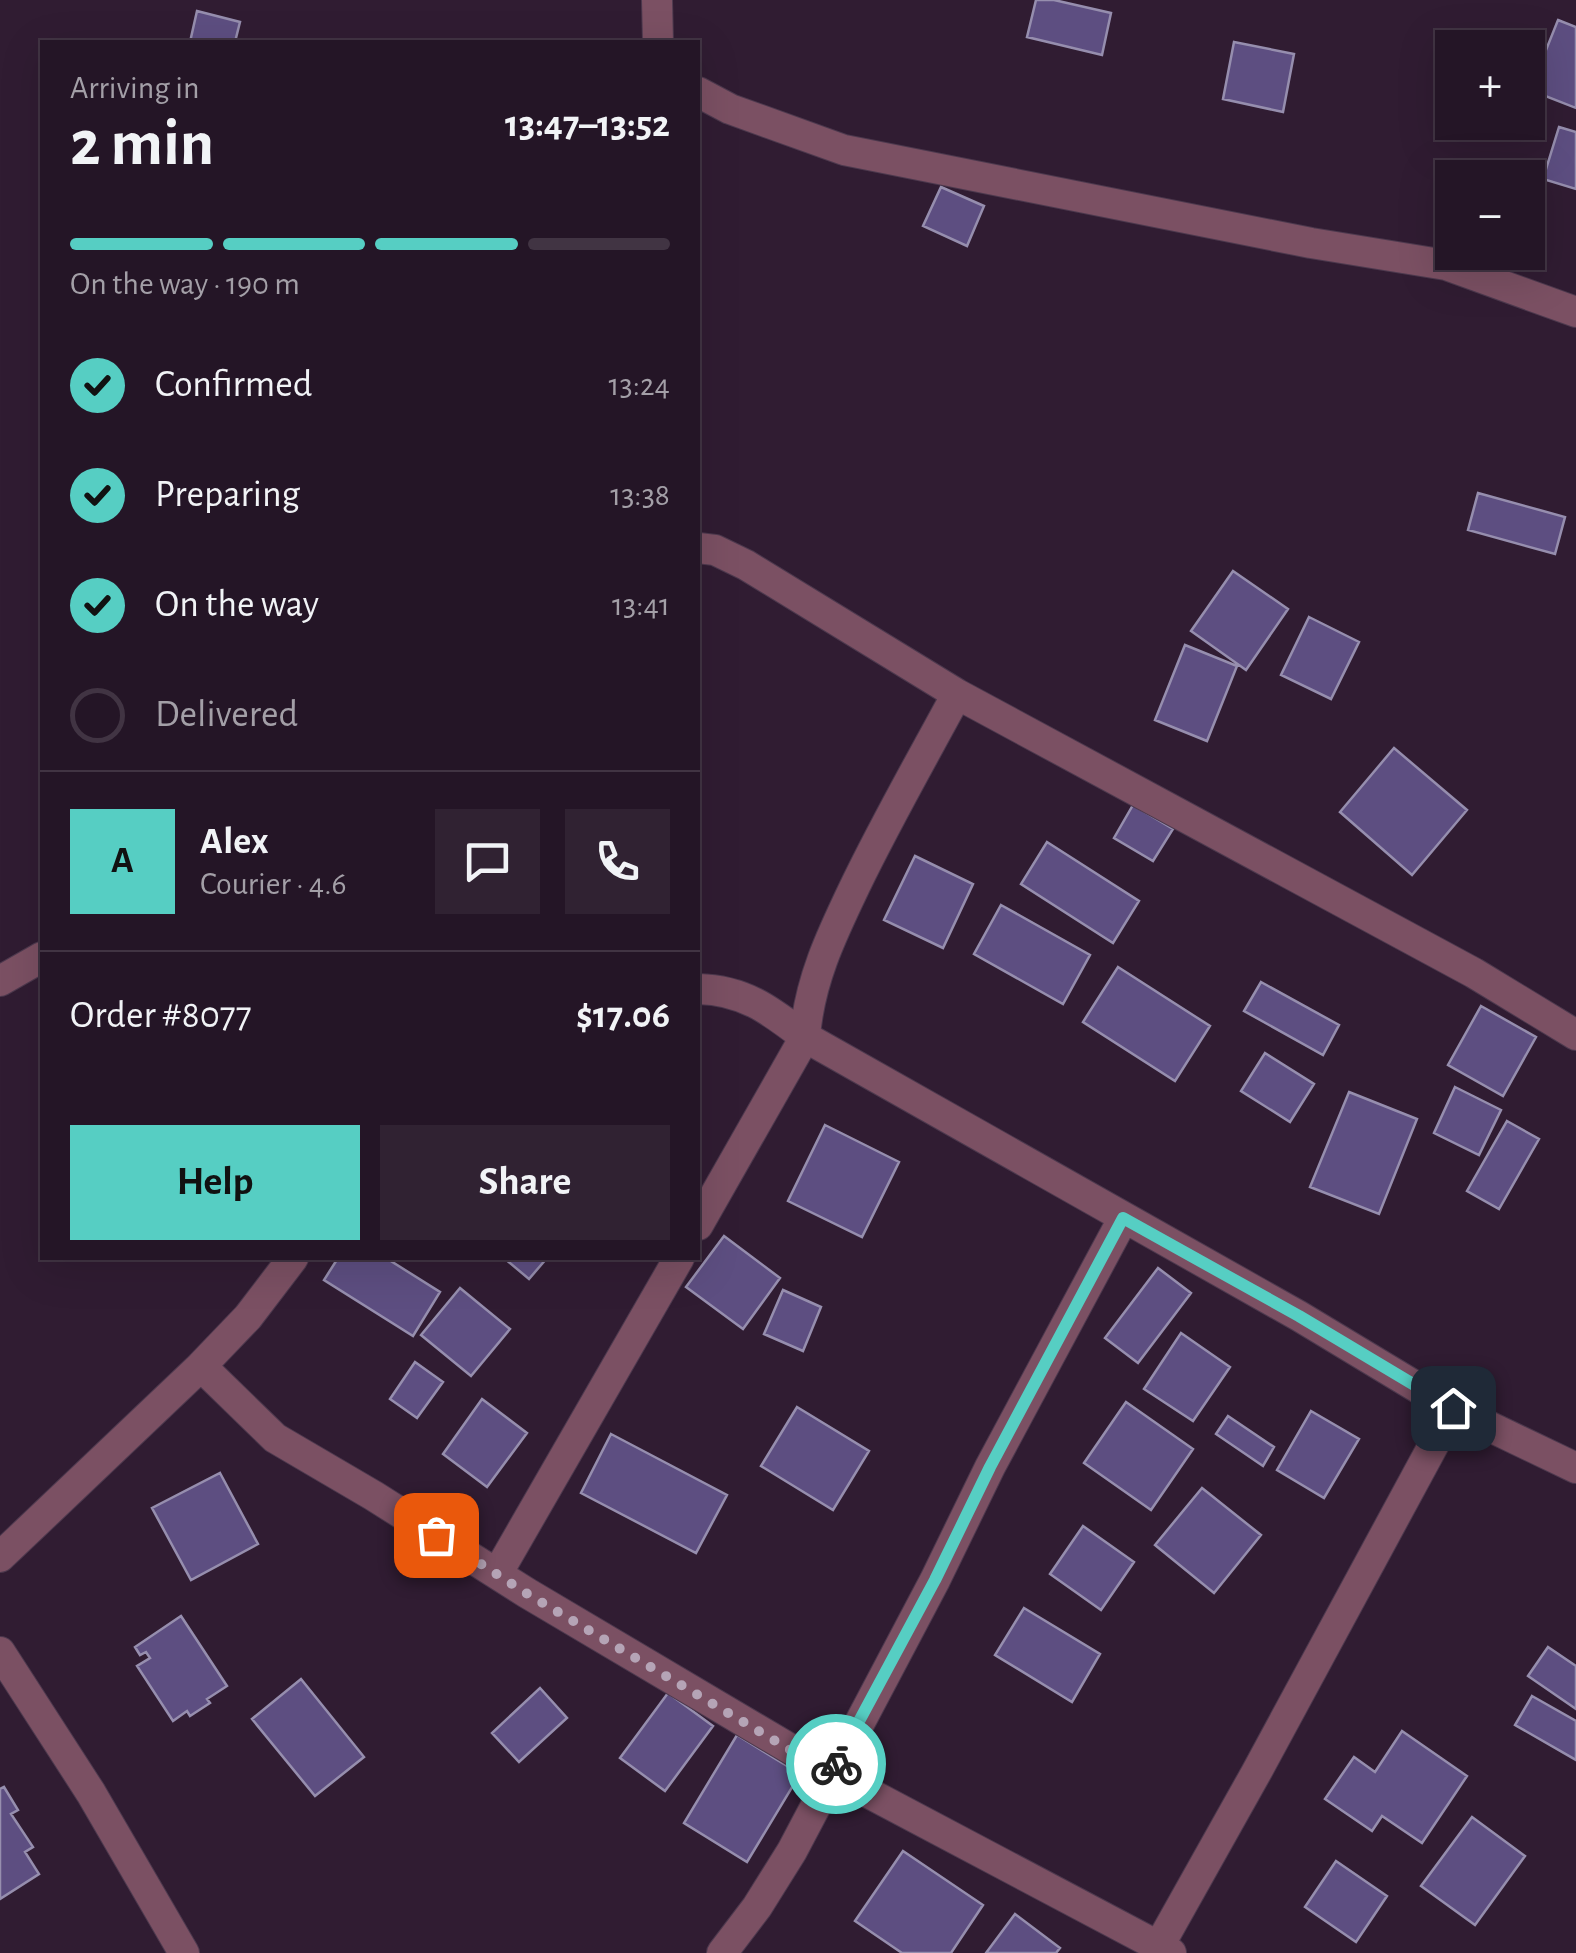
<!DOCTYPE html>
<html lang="en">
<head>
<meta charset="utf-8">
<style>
	:root { --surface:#241526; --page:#302232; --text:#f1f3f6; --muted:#a39fa7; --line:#413443; --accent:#56cec3 }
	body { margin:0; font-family:"Alegreya Sans",sans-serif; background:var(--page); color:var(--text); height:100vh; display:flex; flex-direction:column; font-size:38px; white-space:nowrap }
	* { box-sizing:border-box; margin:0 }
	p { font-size:32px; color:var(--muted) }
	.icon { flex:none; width:55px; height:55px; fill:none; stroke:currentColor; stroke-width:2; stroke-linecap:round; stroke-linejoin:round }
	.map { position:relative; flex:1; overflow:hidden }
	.sheet { position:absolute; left:40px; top:40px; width:660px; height:1220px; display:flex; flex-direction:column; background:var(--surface); border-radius:0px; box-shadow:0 10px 40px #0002,0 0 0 2px var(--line) }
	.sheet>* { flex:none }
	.fabs { position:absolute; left:1435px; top:30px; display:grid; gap:20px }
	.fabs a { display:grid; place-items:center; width:110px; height:110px; border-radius:0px; background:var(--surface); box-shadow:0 10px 40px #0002,0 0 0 2px var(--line); font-size:50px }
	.pin { position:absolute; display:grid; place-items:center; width:85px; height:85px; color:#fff; margin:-42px; border-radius:20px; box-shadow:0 5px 15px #0006 }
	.courier { position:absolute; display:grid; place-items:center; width:100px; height:100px; margin:-50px; border:8px solid #56cec3; border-radius:50%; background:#fff; color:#222; box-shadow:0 2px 12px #0007 }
	.head em { font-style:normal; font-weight:700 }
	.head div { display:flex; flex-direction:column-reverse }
	.head { display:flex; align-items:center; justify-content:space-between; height:170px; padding:0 30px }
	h1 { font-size:65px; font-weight:700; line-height:75px }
	.bar { display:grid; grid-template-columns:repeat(4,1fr); gap:15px 10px; align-content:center; height:120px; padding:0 30px }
	.bar i { height:12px; border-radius:8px; background:var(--line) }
	.bar .selected { background:var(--accent) }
	.bar p { grid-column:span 4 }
	.line { display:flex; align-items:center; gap:25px; padding:0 30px; border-top:2px solid var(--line) }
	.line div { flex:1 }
	.round { display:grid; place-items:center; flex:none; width:105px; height:105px; border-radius:0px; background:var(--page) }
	ol { padding:0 30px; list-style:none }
	li { display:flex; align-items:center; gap:30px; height:110px }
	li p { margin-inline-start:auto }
	li .icon { padding:10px; border-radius:50%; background:var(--accent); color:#111; stroke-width:4 }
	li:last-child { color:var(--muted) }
	li i { width:55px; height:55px; border:5px solid var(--line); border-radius:50% }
	.primary-button { display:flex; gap:20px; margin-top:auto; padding:20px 30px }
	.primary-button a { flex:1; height:115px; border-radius:0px; background:var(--accent); color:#111; font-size:40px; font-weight:700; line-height:115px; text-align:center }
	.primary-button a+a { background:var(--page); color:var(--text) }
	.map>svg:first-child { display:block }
	.building { fill:#5d4e81; stroke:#968eae; stroke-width:2.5 }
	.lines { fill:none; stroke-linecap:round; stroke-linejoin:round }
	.minor-casing { stroke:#4d394e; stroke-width:32 }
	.minor { stroke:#7b5063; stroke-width:30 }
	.done { stroke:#b5a4b6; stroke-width:10; stroke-dasharray:0 18 }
	.route { stroke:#56cec3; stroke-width:12 }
</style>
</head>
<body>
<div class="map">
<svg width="1576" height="1953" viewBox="0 0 1576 1953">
	<rect width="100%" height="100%" fill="#301c32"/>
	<path class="building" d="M1036,0H1054L1111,13L1102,55L1027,37Z
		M197,11L240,22L235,42H190Z
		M1558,20L1576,27V108L1530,90Z
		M1234,42L1294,54L1283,112L1223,99Z
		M1559,127L1576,132V189L1543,179Z
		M941,187L984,206L967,246L923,226Z
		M1478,493L1565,517L1555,554L1468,530Z
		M1233,571L1288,609L1246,670L1191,631Z
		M1309,617L1359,642L1331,699L1281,675Z
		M1185,645L1237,666L1207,741L1155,720Z
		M1394,748L1467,810L1412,875L1340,812Z
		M1133,805L1173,829L1153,861L1114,838Z
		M1047,842L1139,901L1113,943L1021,884Z
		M915,856L973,884L943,948L884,920Z
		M1001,905L1090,955L1063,1004L974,954Z
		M1118,967L1210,1026L1175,1081L1083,1022Z
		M1261,982L1339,1025L1323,1055L1244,1011Z
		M1481,1006L1536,1037L1503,1096L1448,1065Z
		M1265,1053L1314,1084L1290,1122L1241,1091Z
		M1455,1087L1501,1110L1479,1155L1434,1133Z
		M1349,1092L1417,1119L1379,1214L1310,1187Z
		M1507,1121L1539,1139L1499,1209L1467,1191Z
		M825,1125L899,1162L862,1237L788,1201Z
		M724,1236L780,1278L743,1329L686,1287Z
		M338,1258H386L440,1292L413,1336L324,1280Z
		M504,1258H547L529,1279Z
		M1158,1268L1191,1293L1138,1363L1105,1338Z
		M460,1288L510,1329L471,1376L421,1335Z
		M783,1290L821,1307L803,1351L764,1334Z
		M1181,1333L1230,1367L1193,1421L1144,1389Z
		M415,1362L443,1382L417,1418L390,1399Z
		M482,1399L527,1433L487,1487L443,1454Z
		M1126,1402L1193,1449L1151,1510L1084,1463Z
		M797,1407L869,1451L833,1510L761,1466Z
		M1311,1411L1359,1439L1324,1498L1277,1470Z
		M1228,1416L1274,1447L1263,1466L1216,1434Z
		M611,1434L727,1495L696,1553L581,1493Z
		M220,1473L258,1544L191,1580L152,1508Z
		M1202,1488L1261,1535L1214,1593L1155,1545Z
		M1083,1526L1134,1562L1101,1610L1050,1574Z
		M1024,1608L1100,1654L1072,1702L995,1655Z
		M181,1616L227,1686L207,1699L210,1703L190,1716L187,1711L173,1721L137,1666L150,1658L146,1652L140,1655L135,1647Z
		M1548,1647L1576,1666V1709L1528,1676Z
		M301,1679L364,1757L315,1796L252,1719Z
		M540,1688L567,1718L519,1762L492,1733Z
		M668,1693L713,1726L665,1791L620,1758Z
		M1532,1696L1576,1721V1760L1515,1725Z
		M1402,1731L1467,1776L1422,1843L1382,1816L1372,1831L1325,1799L1354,1757L1375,1772Z
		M737,1735L800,1774L747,1862L684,1823Z
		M4,1787L18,1810L11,1814L33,1847L25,1852L39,1874L0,1899V1789Z
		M1472,1817L1525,1856L1475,1925L1421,1886Z
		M903,1851L983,1905L951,1953H902L855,1921Z
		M1336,1861L1387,1896L1356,1942L1305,1907Z
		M1015,1914L1060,1948L1056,1953H986Z"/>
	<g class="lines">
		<defs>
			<path id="minor" d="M657,0L658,42
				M698,92L730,109L844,150L1311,243L1446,265L1576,312
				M698,548L715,550L746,565L957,694L1474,973L1576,1035
				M0,981L42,957
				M698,989C744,990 770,1010 805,1037L1299,1316L1453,1409L1576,1468
				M698,1225L805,1037C809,981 832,934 856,884C887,820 923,757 957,694
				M201,1366L275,1438L374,1496L527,1593L831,1773L1171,1953
				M0,1557L201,1366L248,1317L293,1258
				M497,1574L679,1258
				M0,1652L91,1793L184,1953
				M722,1953L757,1907L792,1851L935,1580L990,1467L1123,1219
				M1155,1953L1256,1773L1453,1409"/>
		</defs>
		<use href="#minor" class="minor-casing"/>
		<use href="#minor" class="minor"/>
	</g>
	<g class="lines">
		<path class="done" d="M436,1535L526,1593L831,1774L836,1764"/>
		<path class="route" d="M836,1764L935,1580L990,1467L1123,1218L1299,1316L1453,1408"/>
	</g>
</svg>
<div class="fabs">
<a>+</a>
<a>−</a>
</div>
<div class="pin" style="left:436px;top:1535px;background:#ea580c"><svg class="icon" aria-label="bag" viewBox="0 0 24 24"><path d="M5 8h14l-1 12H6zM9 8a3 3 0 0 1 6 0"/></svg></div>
<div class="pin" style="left:1453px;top:1408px;background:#1f2937"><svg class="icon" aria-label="home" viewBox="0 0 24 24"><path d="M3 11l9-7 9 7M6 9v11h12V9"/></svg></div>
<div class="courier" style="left:836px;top:1764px"><svg class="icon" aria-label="bike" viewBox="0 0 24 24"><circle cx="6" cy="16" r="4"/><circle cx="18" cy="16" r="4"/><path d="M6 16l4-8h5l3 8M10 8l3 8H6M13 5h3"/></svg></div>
<section class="sheet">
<div class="head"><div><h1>2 min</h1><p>Arriving in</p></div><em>13:47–13:52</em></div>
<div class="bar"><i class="selected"></i><i class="selected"></i><i class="selected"></i><i></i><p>On the way · 190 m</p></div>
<ol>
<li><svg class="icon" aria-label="check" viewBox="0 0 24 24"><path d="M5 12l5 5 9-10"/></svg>Confirmed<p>13:24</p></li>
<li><svg class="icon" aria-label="check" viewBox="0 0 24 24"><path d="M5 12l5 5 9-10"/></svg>Preparing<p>13:38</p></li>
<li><svg class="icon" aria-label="check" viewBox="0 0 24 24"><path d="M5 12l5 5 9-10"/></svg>On the way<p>13:41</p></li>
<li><i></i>Delivered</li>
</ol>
<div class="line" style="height:180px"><b class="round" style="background:var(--accent);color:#111">A</b><div><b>Alex</b><p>Courier · 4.6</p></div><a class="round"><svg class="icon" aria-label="chat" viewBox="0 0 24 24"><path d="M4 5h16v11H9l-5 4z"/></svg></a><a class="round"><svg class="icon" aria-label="phone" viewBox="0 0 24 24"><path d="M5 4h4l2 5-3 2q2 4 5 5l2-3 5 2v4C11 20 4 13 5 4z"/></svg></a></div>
<div class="line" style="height:130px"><div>Order #8077</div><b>$17.06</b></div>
<div class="primary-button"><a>Help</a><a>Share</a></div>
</section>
</div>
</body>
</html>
